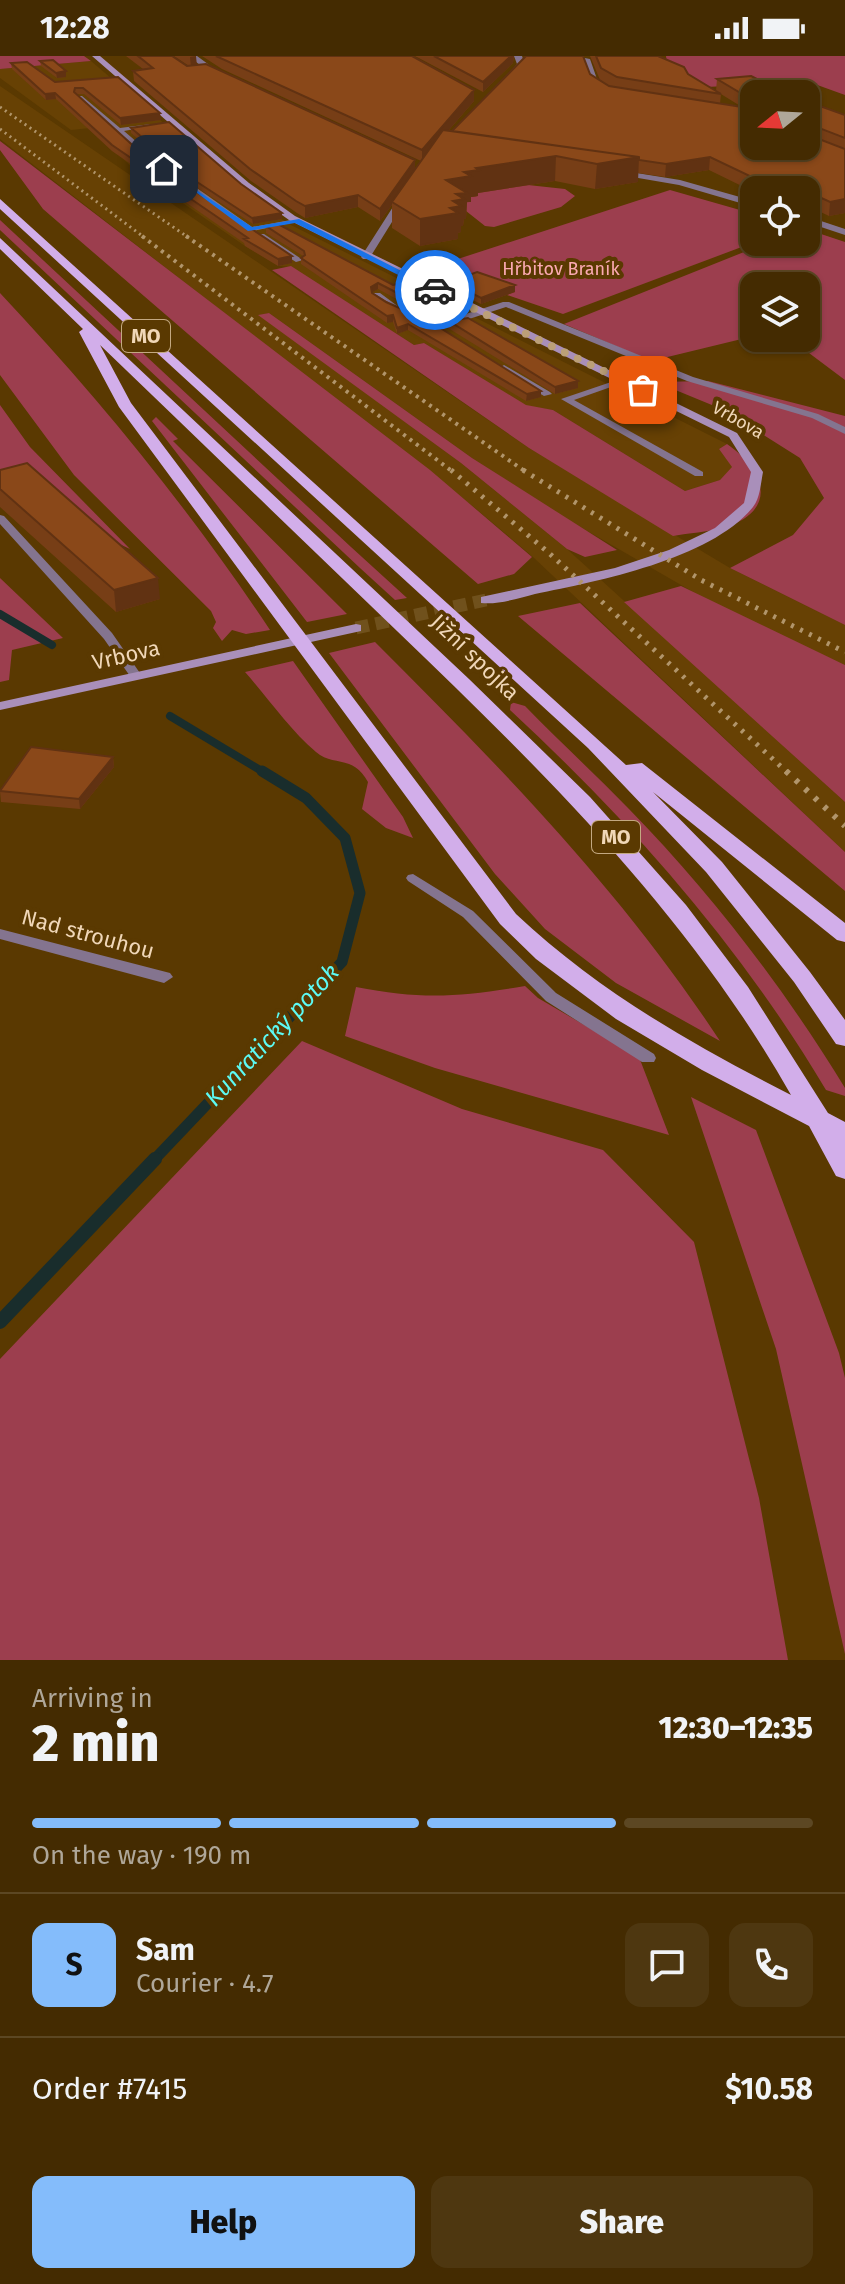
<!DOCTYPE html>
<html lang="en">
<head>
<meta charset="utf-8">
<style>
	:root { --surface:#442b01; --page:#4e3710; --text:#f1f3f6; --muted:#afa799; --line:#5c4723; --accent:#84bcfb }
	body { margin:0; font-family:"Fira Sans",sans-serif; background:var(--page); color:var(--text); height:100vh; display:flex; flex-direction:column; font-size:30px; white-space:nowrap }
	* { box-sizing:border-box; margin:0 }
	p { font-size:26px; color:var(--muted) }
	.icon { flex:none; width:44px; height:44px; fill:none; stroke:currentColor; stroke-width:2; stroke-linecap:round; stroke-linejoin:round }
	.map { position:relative; height:1604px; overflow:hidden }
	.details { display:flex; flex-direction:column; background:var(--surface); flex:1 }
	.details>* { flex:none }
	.needle { width:52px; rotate:252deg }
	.buttons { position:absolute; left:740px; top:24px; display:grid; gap:16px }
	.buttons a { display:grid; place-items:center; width:80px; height:80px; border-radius:16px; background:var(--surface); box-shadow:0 2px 6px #0004,0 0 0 2px var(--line); font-size:40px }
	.pin { position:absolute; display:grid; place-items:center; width:68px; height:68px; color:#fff; margin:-34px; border-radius:16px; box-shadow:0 4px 12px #0006 }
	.courier { position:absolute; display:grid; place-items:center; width:80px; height:80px; margin:-40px; border:6px solid #1a73e8; border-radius:50%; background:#fff; color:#222; box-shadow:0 2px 10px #0007 }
	.overview em { font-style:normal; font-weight:800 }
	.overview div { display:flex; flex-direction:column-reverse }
	.overview { display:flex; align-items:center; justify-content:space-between; height:136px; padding:0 32px }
	h1 { font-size:52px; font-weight:800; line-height:60px }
	.bar { display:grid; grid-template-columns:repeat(4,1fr); gap:12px 8px; align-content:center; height:96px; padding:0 32px }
	.bar i { height:10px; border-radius:6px; background:var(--line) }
	.bar .active { background:var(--accent) }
	.bar p { grid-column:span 4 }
	.line { display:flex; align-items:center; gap:20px; padding:0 32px; border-top:2px solid var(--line) }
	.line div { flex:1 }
	.round { display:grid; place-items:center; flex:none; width:84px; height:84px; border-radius:16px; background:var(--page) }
	.primary-button { display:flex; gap:16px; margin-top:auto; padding:16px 32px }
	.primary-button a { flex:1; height:92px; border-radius:16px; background:var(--accent); color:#111; font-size:32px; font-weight:800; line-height:92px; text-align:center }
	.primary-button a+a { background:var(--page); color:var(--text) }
	.status { display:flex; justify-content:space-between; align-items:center; height:56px; padding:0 40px; background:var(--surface); direction:ltr }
	.status svg { height:22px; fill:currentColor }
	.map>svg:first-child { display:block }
	.built { fill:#674104 }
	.green { fill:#9c3e4e; fill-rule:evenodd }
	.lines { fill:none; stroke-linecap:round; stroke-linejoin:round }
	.stream-far2 { stroke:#192d2c; stroke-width:8 }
	.stream-far1 { stroke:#192d2c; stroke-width:11 }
	.stream { stroke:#192d2c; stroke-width:14 }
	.secondary-tunnel { stroke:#70511c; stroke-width:13; stroke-dasharray:13 7; stroke-linecap:butt }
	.service { fill:#84748f; fill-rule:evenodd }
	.minor { fill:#84748f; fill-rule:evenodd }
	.secondary { fill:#a98fba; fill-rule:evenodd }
	.trunk { fill:#d2aeea; fill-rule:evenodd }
	.rail-far3 { stroke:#b1956b; stroke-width:3; stroke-dasharray:2 4; stroke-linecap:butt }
	.rail-far2 { stroke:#b1956b; stroke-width:4; stroke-dasharray:3 5; stroke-linecap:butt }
	.rail-far1 { stroke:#b1956b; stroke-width:5; stroke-dasharray:3 7; stroke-linecap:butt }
	.rail { stroke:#b1956b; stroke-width:6; stroke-dasharray:4 9; stroke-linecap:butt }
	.wall { fill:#773e16 }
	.shaded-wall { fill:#613212 }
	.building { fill:#8a4819; stroke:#613212; stroke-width:2 }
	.route { fill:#1a73e8 }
	.done { stroke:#bca078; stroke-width:8; stroke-dasharray:0 14.4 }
	.labels { text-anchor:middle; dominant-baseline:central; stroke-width:8; stroke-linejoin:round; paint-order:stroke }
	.far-park-label { font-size:18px; fill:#fba9b2; stroke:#5a3901 }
	.far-street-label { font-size:18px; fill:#f0d7b8; stroke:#5a3901 }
	.shield { fill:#5a3901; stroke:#c3a881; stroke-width:2 }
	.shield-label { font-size:20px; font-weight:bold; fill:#f0d7b8 }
	.street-label { font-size:22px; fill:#f0d7b8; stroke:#5a3901 }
	.water-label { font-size:24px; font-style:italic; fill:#5cfaf4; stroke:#5a3901 }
</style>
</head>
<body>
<div class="status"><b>12:28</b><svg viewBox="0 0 49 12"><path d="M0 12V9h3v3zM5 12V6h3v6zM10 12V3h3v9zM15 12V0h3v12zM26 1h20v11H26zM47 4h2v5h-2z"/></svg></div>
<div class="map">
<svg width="845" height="1604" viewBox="0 0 845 1604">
	<rect width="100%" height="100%" fill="#5a3901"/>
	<path class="built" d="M91,5L262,151L291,169L727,388L719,393L733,411L720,424L685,435L553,354L526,350L424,287L414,289L291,211L279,210L245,190L135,114L90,72L71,74L0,22V13Z
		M0,30L529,392L730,512L845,569V609L721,552L570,465L472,402L269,257L259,259L461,407L567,493L845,746V796L533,501L475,452L0,83Z"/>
	<path class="green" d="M0,0H84L91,5L0,13Z
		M666,0H845V39L809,26L706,31L667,7Z
		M0,85L430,414L532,501L514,518L478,528L43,153L0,94Z
		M469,101L500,104L507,114L530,126L528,129L565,133L575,140L561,151L494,171L485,170L461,151L420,143L448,105ZM480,111C491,117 500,112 518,122L485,123L491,127L478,129L484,134L472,136L477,140L464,142L469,146L455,148L437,138L450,135L445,131L457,129L452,125L464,123L459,119L471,117L467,113Z
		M670,134L754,158L755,186L563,258L507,239L513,236L427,213Z
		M0,164L351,491L407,542L395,544L360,512L0,174Z
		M806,173L845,186V324L789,282H806V230H754V280L651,305L564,268L769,186H806Z
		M291,210L414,289L424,287L526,349L553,354L685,435L720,424L732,411L719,393L727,388C766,415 779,455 723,472C707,476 689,477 673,480L529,392L272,214Z
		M0,237C98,341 191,455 270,574L246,578L232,574L222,585L213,572L216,566L211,555L74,419L0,319Z
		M269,257L472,402L617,494L585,501L567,493L461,407L258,259Z
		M708,325L845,360V569L730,512L793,479L824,442L800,402L724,354L656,326Z
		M0,349L30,391L130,493L0,432Z
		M156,361L178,383L173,385L347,558L307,566L152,365Z
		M0,522L63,582L12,594L9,624L0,626Z
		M681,530L845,609V746L624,546Z
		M580,547L845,796V835L518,560Z
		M375,586C503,714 620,833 720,985L616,927L545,873L495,818L329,597Z
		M293,605L403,761L413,782L386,772L362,753L368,726C353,698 333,711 316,696C290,674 268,642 245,616Z
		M511,646L525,650C559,685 595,718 629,753C711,837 784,932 845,1032V1040L826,1034C741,891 632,767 510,654Z
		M525,930L538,942L639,1001L669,1079L435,1012L345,980L356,931C422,944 460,941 525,930Z
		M302,985L462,1053L603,1094L694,1186L759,1442L788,1604H0V1303Z
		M691,1041L756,1074L839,1297L845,1322V1598L776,1293Z"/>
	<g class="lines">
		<path class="stream-far2" d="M0,558L52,589
			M170,660L265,717"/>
		<path class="stream-far1" d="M153,1105L342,906L360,837L345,782L306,742L262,715"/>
		<path class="stream" d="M0,1266L155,1103"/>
		<path class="secondary-tunnel" d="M356,572L486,544"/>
		<path class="service" d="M78,40H82L120,72L151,68V70L124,75L159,105V109H153L78,42Z
			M161,111H167L252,171L296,163L300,165L248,176L161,115Z
			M261,178H264L303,204L296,206L258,182V178Z
			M374,237H380L407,257L400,259L374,241Z
			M503,246H509L693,321L818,358L845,371V378L812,362L687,325L506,251L435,274L418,266L422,263L435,268Z
			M504,309L550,336L552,338L544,340L501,314L499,312Z
			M620,323L628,325L574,344L703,416V420H695L561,343Z
			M0,459L4,460L112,577L142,620L140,623H132L104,583L0,468Z
			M413,818L473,855L556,937L654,998L656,1002L654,1006H642L546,945L463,861L408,825L406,822L408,819Z"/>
		<path class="minor" d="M188,0H197L223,19L216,21Z
			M514,0H522L525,8L510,24H504L517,8Z
			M574,0L590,3L598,26L608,33V37C588,33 589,11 574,0Z
			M618,114L680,124L754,145V151L679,129L615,118V114Z
			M398,143L405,145L369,203H363L361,201Z
			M806,160L845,173V179L806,166Z
			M0,873L170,917L173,921L164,927L0,883Z"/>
		<path class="secondary" d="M92,0H100L249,127L295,160L737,377L763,416C761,426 760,443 753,451C711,503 599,525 535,538C519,542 498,549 481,547V541L615,512L669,494L715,472L744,447L751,416L729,381L289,164L243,131Z
			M356,568L361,569V575L0,654V646Z"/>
		<path class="trunk" d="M0,143L626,709L642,707L845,867V886L837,884L653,736L722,806L810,916L845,964V990L836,988L794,926L706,816L588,692L0,153Z
			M0,182L469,623L590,741L686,849L748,931L828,1057L845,1066V1123L836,1120L809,1070L702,1014L616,963L536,903L500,868L119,351L79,276L83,273L0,193ZM100,289C199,384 298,480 397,575C545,717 689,859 791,1039C691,988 598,935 516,858L131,347Z"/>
		<path class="rail-far3" d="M0,51L189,182
			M0,73L145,182"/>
		<path class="rail-far2" d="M142,180L453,416
			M186,180L526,416"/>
		<path class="rail-far1" d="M451,414L549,497L788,717
			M523,414L701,524L845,596"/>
		<path class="rail" d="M786,715L845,770"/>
	</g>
	<path class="wall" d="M126,0H172L187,10H189L174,0H196V9L415,104V113L421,105L222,13L202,0H412L474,34V45L449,74L452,75L590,18L612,31L600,24L590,0H658L721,38L720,48L742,51L716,35L717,23L754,38V90L806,45L845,59V157L829,160L806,149V134H754V136L709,114L665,121L638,117V126L595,133L555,125L478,137V140L471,141V146H467L466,163H464L463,170H461V176L458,177V183L420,190L392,172V149L380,165L358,151L305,162L297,157L251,125L134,25L133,15L143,13Z
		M415,0H514L513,7L483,36Z
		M40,5L66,15V21L57,22L41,10Z
		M11,7L55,26L118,21L161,64L121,69L84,38H77L150,105H159L160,111L292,200V207L278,210L245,190L244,187L112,95L56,43L46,44L12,13Z
		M131,72L241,128L282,157V163L253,168L162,109L161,103L131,77Z
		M266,170L393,229L418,238L465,247V254L449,261L428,260L378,233L372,236L541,341L526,345L408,274L397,278L393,266L387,267L301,208V202L303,200L266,177Z
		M450,226L515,236L481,248L450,233Z
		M449,265L578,325V332L555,338L448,272Z
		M0,414L160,543L116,556L0,451Z
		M113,701L114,711L80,753L1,746L0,735Z"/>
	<path class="shaded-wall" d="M196,0L197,10L191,11L190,1Z
		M511,0H514L513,7L483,36V26Z
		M66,15V21L57,22L56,17Z
		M474,34V45L422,105V94Z
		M55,37L56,43L46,44L45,38Z
		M160,57L161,64L121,69L120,62Z
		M556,100L555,125L478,137V140L471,141V146H467L466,163H464L463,170H461V176L458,177V183L420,190V163L446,124L476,112Z
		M639,101L638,126L595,133L597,108Z
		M710,101L709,114L665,121L666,108Z
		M415,104V115L392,146V149L380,165V153Z
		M776,121L774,134H757L758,124Z
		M358,139V151L305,162V150Z
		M845,143V157L829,160L830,146Z
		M282,157V163L253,168L252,162Z
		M292,200V207L278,210V203Z
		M378,227V233L371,237V231Z
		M515,229V236L481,248V242Z
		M465,247V254L449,261V255Z
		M393,259V266L387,267V260Z
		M408,268V274L397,278V272Z
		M578,325V332L555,338V331Z
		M541,335V341L526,345L527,338Z
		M158,522L160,543L116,556L114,534Z
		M113,701L114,711L80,753L79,743Z"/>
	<path class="building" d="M138,0H172L187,10L206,8L415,104L380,153L358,139L305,150L296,145L250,113L133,15L153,12Z
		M216,0H412L474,34L422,94Z
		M434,0H511L483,26Z
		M526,0H583L590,18L609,30L742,51L754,56V90H806V78L845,93V143L830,146L776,121L758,124L710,101L666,108L639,104V101L452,75Z
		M596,0H658L684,11L688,18L721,38L617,21L601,12Z
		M53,4L66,15L56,17L40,5Z
		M27,6L55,26L118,21L160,57L120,62L83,32H75L74,36L150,105H159V111L292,200L278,203L244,183L248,182L112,89L55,37L45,38L11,7Z
		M751,20L787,38H754V45L717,23Z
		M806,45L845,59V82L809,68L806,70Z
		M169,66L241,128L282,157L252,162L162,103L161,97L131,72Z
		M443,74L639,101L597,108L556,100L476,112L479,114L464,116L471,120L446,124L467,137L456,138L464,143L453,145L461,150L450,152L458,157L420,163L392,146Z
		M278,168L393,229L401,227L418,238L434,232L465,247L449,255L428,253L378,227L371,231L372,237L386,246L429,265L541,335L527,338L408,268L397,272L393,259L387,260L301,202L305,199L304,195L266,170Z
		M477,216L515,229L481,242L450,226Z
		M468,262L578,325L555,331L449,265Z
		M27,407L158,522L114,534L0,433V414Z
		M31,691L113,701L79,743L0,735Z"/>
	<path class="route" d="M162,111L252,171L299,163L439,234L432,236L295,167L248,175Z"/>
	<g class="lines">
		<path class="done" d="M435,234L643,334"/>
	</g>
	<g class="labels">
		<g class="far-park-label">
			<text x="561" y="213">Hřbitov Braník</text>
		</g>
		<g class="far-street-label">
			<text transform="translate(738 364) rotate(30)">Vrbova</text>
		</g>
		<g class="shield">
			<rect x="122" y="264" width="48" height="32" rx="6"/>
			<rect x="592" y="765" width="48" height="32" rx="6"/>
		</g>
		<g class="shield-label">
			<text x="146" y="280">MO</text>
			<text x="616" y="781">MO</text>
		</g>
		<g class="street-label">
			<text transform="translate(126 599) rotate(-13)">Vrbova</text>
			<text transform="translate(475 601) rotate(44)">Jižní spojka</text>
			<text transform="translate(88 878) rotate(15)">Nad strouhou</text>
		</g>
		<g class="water-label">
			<text transform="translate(272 979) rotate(-47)">Kunratický potok</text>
		</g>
	</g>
</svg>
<div class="buttons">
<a><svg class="needle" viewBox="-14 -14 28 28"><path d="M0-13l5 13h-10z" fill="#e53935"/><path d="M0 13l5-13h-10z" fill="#afa799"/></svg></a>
<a><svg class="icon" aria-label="locate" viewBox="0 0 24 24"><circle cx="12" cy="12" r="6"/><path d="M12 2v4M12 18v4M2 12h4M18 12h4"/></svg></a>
<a><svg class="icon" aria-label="layers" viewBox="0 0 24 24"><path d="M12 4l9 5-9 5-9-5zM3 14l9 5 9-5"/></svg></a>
</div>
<div class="pin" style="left:643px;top:334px;background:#ea580c"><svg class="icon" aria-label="bag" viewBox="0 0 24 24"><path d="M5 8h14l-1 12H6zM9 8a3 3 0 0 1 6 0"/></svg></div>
<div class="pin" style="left:164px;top:113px;background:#1f2937"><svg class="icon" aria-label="home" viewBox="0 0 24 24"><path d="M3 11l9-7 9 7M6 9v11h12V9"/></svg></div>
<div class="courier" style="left:435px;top:234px"><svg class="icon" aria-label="car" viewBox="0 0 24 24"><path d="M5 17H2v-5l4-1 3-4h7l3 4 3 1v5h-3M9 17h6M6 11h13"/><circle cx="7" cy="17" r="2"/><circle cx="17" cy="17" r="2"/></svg></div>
</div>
<section class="details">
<div class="overview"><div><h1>2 min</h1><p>Arriving in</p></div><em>12:30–12:35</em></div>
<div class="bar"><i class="active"></i><i class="active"></i><i class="active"></i><i></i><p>On the way · 190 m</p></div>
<div class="line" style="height:144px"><b class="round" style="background:var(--accent);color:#111">S</b><div><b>Sam</b><p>Courier · 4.7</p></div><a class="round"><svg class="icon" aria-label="chat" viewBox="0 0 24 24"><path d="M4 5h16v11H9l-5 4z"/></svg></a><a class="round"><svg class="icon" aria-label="phone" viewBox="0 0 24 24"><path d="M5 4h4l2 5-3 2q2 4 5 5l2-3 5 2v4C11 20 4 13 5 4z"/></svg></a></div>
<div class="line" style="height:104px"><div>Order #7415</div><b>$10.58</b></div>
<div class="primary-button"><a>Help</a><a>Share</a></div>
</section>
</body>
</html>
